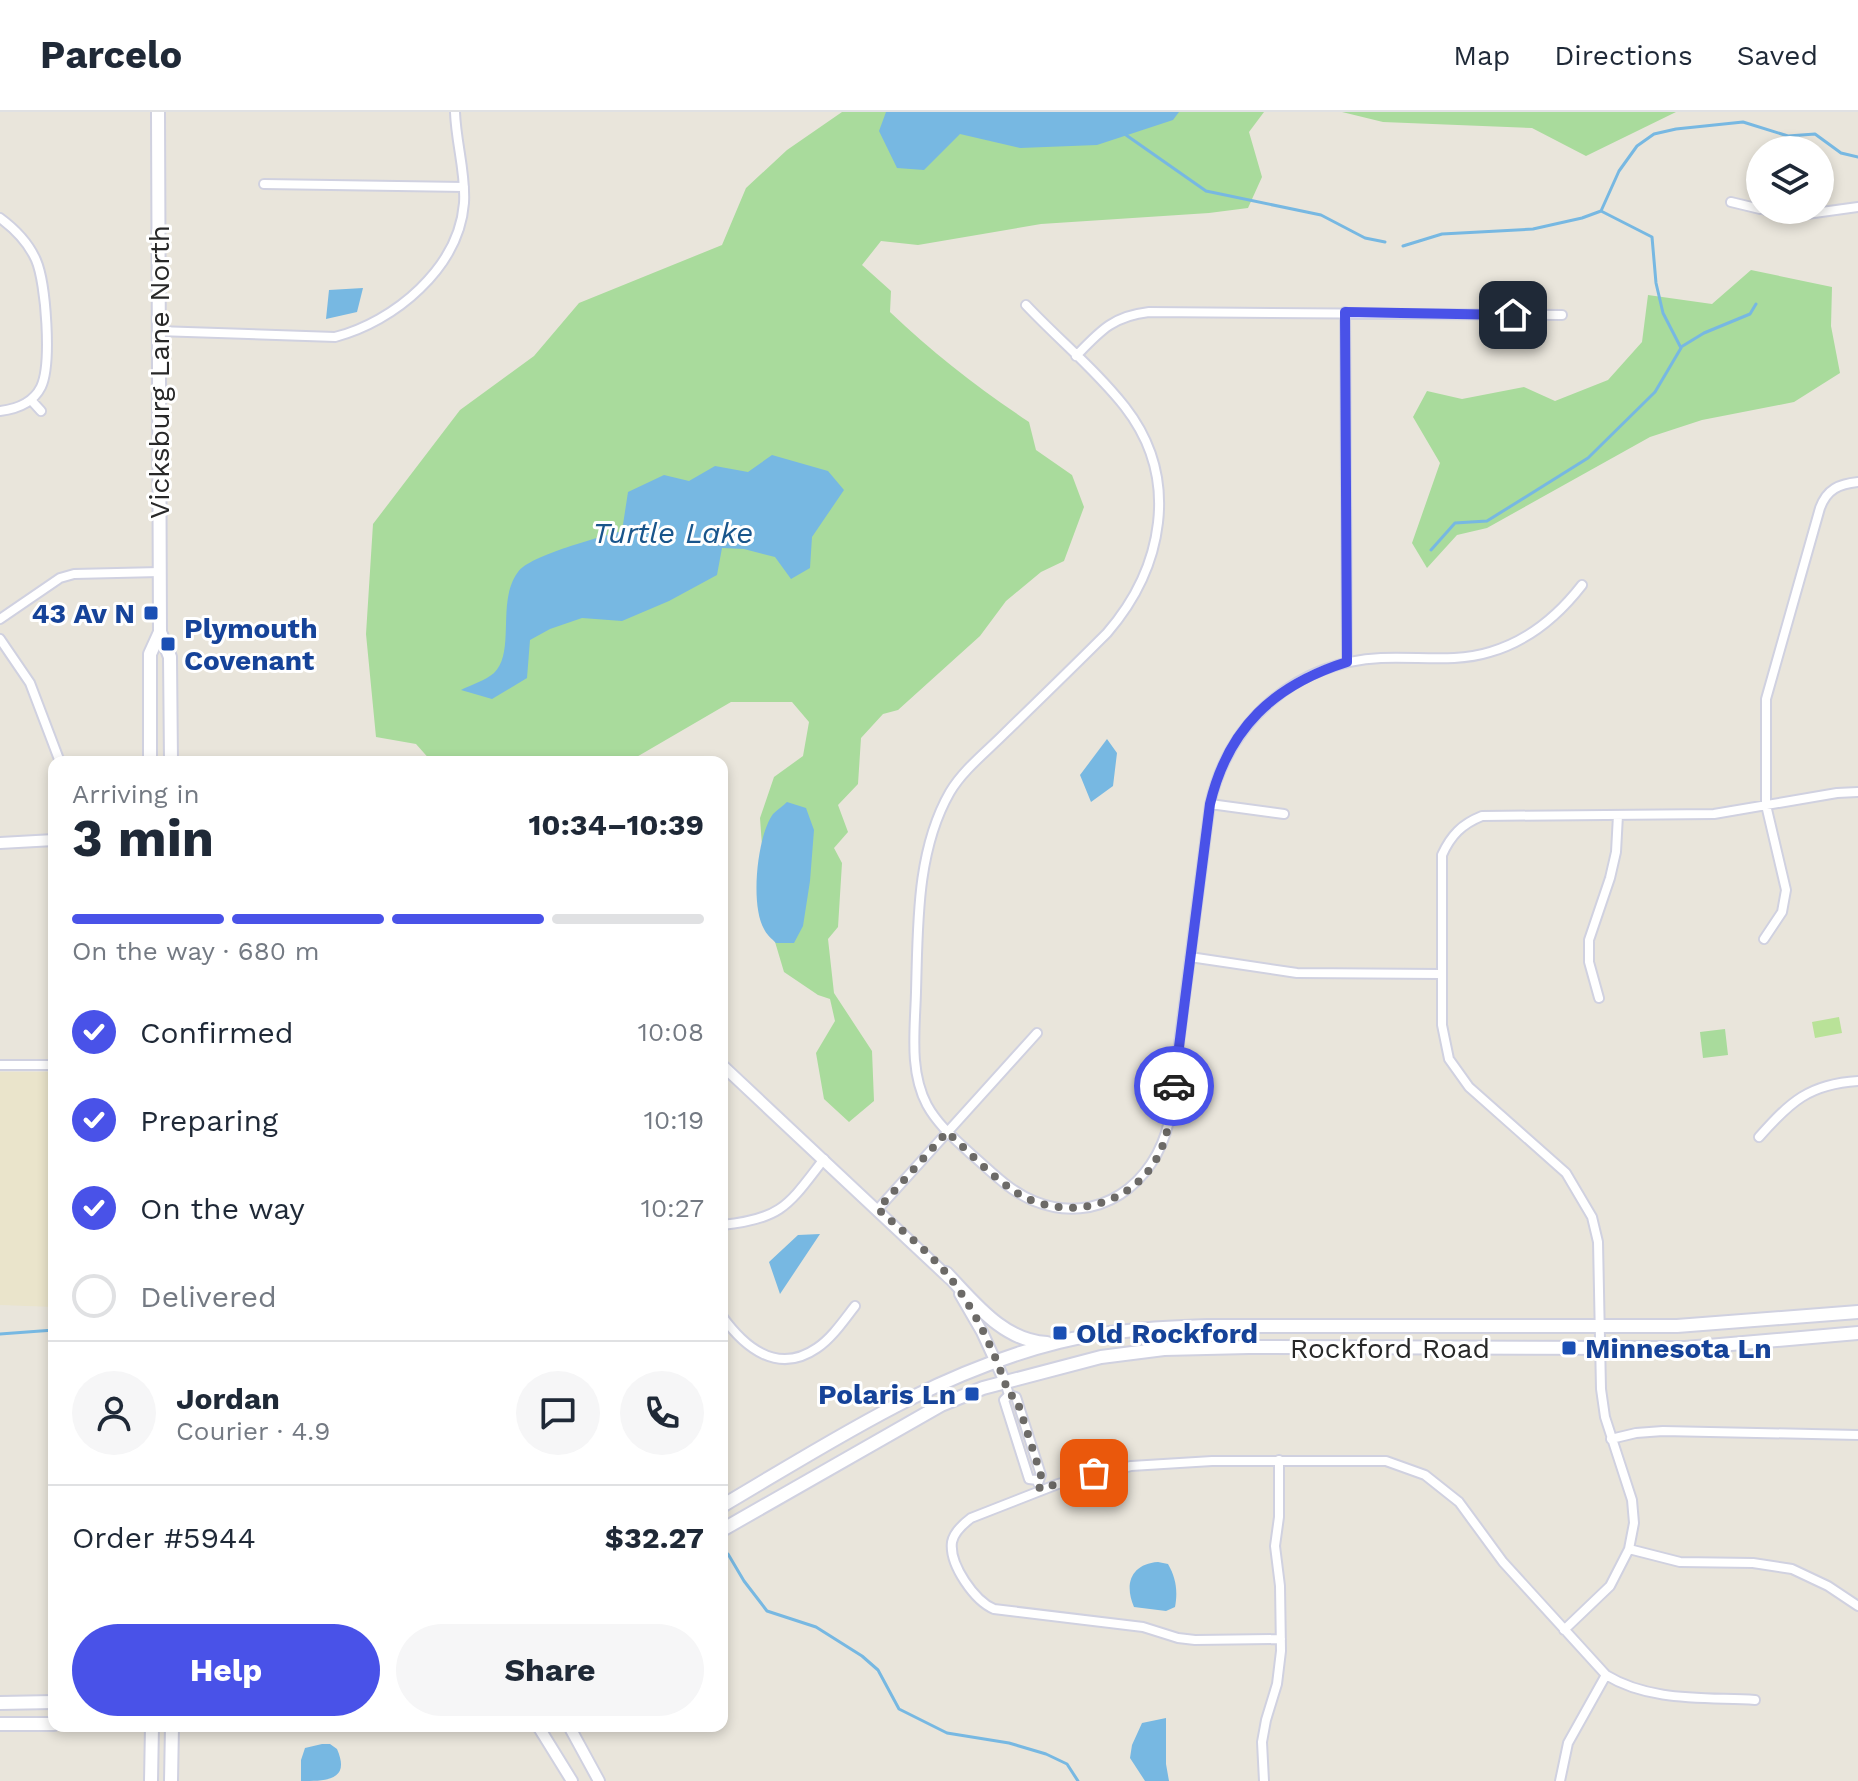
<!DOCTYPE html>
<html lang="en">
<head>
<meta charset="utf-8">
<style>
	:root { --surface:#fff; --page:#f6f6f7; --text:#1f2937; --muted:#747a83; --line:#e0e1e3; --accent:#4952e8 }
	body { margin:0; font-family:"Work Sans",sans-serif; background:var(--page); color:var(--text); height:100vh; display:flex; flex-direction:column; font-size:30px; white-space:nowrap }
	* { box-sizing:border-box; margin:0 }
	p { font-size:26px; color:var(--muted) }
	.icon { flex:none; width:44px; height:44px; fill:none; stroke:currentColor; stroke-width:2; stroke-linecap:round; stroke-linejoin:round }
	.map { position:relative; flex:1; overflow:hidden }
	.details { position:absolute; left:48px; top:644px; width:680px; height:976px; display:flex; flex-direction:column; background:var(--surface); border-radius:16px; box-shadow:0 4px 12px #0003 }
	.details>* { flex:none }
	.controls { position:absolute; left:1746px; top:24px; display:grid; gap:16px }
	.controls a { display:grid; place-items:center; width:88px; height:88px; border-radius:50%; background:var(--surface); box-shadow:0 4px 12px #0003; font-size:40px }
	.pin { position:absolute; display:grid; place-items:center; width:68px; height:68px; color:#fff; margin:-34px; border-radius:16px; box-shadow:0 4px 12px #0006 }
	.courier { position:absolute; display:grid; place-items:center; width:80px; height:80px; margin:-40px; border:6px solid #4952e8; border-radius:50%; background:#fff; color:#222; box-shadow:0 2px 10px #0007 }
	.headline em { font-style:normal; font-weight:700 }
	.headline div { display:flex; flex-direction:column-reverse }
	.headline { display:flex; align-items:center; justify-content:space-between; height:136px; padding:0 24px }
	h1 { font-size:52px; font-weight:700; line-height:60px }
	.bar { display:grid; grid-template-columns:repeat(4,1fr); gap:12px 8px; align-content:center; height:96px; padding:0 24px }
	.bar i { height:10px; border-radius:6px; background:var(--line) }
	.bar .selected { background:var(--accent) }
	.bar p { grid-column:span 4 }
	.line { display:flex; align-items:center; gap:20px; padding:0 24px; border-top:2px solid var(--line) }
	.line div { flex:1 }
	.round { display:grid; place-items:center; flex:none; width:84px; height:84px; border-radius:42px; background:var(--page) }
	ol { padding:0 24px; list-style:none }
	li { display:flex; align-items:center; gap:24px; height:88px }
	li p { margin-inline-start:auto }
	li .icon { padding:8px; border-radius:50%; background:var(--accent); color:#fff; stroke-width:4 }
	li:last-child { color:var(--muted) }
	li i { width:44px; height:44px; border:4px solid var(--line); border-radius:50% }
	.action { display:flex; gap:16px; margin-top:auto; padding:16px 24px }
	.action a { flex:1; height:92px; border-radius:48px; background:var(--accent); color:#fff; font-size:32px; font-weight:700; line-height:92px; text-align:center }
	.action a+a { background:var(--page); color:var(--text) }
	header { display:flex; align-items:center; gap:48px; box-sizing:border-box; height:112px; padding:0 40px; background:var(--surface); border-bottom:2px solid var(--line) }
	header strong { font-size:38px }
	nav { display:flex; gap:44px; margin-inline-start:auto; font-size:28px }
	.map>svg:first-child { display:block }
	.education { fill:#eae4cb }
	.green { fill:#a9db9c }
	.pitch { fill:#b9e298 }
	.water { fill:#77b8e2 }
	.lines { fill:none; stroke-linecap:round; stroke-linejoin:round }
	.stream { stroke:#77b8e2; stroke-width:3 }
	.minor-casing { stroke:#d0d1e0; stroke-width:12 }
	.tertiary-casing { stroke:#d0d1e0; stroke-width:14 }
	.secondary-casing { stroke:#d0d1e0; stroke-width:16 }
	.minor { stroke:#fff; stroke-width:8 }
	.tertiary { stroke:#fff; stroke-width:10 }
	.secondary { stroke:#fff; stroke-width:12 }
	.done { stroke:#6c6a67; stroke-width:8; stroke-dasharray:0 14.4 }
	.route { stroke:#4952e8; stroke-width:10 }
	.transit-dot { fill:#1a4fb4; stroke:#fff; stroke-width:3 }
	.labels { text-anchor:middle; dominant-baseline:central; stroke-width:6; stroke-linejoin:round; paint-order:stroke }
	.street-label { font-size:28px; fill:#282828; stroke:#fff }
	.transit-label { font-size:28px; font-weight:bold; fill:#164399; stroke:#fff; text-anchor:start }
	.water-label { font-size:30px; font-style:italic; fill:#19558b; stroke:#fff }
</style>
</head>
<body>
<header>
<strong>Parcelo</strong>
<nav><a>Map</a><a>Directions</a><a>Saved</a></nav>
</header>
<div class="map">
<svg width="1858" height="1669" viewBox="0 0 1858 1669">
	<rect width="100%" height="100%" fill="#e9e5db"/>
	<path class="education" d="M0,960H54V1195L0,1193Z"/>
	<path class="green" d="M842,0H1264L1249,20L1262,65L1248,96L1209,101L1041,112L918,133L881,129L862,153L891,179L890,200C934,242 978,276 1029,310L1036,338L1072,363L1084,395L1064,449L1041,460L1006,489L980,524L898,598L883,602L861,626L858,672L838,693L848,720L834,736L842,751L838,815L828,827L834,881L872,939L874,989L849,1010L824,987L816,941L835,909L830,887L818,883L784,860L767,803L760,706L774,665L803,644L809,610L792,590H731L628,650H432L416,632L376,625L366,522L373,412L460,298L534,244L579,191L722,133L746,76L787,38Z
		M1342,0H1676L1586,44L1532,16L1383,10Z
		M1751,158L1832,175L1831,214L1840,261L1794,290L1702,308L1650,325L1487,416L1457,423L1427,456L1412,431L1440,351L1413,305L1427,279L1462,287L1524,275L1555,289L1608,268L1642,230L1648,183L1712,192Z
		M1725,917L1728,943L1703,946L1700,920Z"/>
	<path class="pitch" d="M1839,905L1842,921L1815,926L1812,910Z"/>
	<path class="water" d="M886,0H1179L1173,8L1097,33L1020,36L960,22L924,58L897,56L879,19Z
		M363,176L357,200L326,207L329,178Z
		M772,343L828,359L844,378L812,425L810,456L791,467L775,445L744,437L722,436L717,463L669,489L622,509L582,506L550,517L530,528L527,566L492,587L461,578C471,573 486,568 494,561C516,540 496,489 518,460C530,443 601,425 622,419L628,380L664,363L689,369L715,354L748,360Z
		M1107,627L1117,641L1113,674L1091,690L1080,663Z
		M787,690L806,696L814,718L810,769L803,814L794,831H776C772,827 766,822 764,817C750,793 757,724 773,702C777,698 783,694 787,690Z
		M820,1122L780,1182L769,1150L798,1123Z
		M1158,1450L1168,1452C1176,1466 1178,1479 1175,1495L1166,1499L1134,1495C1124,1472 1131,1452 1158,1450Z
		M1166,1606V1652L1169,1669H1145L1130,1646L1132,1633L1142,1611Z
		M322,1632H330L337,1637C351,1669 326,1669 301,1669V1648L305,1636Z"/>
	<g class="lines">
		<path class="stream" d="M1126,23L1206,79L1321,103L1365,126L1385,130
			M1403,134L1442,122L1533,117L1582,106L1601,99L1619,59L1637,34L1654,22L1676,17L1743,10L1788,24L1815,22L1841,41L1858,45
			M1681,235L1704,221L1750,202L1756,192
			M1431,438L1455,411L1487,409L1588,346L1655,280L1681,236L1663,201L1656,171L1652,125L1601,99
			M0,1222L54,1218
			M728,1442L744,1469L767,1499L816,1515L862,1544L878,1558L899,1597L947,1621L1009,1631L1046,1642L1067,1652L1078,1669"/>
		<defs>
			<path id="minor" d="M264,72L464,75
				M1731,90L1760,97
				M1765,98L1800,103L1858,95
				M0,106C15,117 28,130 36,148C46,171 52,252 41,275C33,291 17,297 0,299
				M1026,193C1058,227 1096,258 1125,295C1181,367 1163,456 1107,521C1073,555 1038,589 1004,622C986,640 963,658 950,680C916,739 918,814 916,880C915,918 909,959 927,993C938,1013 955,1027 971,1042C991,1059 1009,1079 1034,1089C1098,1115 1155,1072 1169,1009L1210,692C1229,609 1296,550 1381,546C1417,544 1455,551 1490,540C1528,529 1558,504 1582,473
				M1345,200L1347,550
				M157,219L335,225C394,210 459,156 464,91C466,61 456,31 455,0
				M1076,244C1100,219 1113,204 1149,200L1562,203
				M31,288L41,299
				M0,507L60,466L74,462L160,460
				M0,527L30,571L60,650
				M1210,692L1284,702
				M1764,827L1782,800L1786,778L1766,693V587L1820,396C1827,377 1839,372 1858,370
				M1190,845L1297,861L1441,862
				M1599,886L1589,850V828L1610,766L1616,740L1618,703
				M0,953H54
				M1759,1025C1790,990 1809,972 1858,969
				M878,1097L1037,921
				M722,1113C783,1107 789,1092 824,1047
				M722,1204C745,1236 778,1263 817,1236C832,1226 844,1208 855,1194
				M1005,1270L1009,1283L1004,1288L1029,1367L1037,1368
				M1009,1283L1016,1285L1041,1363L1038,1371
				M1611,1327L1636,1321L1663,1319L1858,1323
				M1629,1437L1680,1450L1753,1451L1792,1457L1828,1474L1858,1494
				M1564,1518L1610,1474L1629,1437L1634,1411L1632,1388L1605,1305L1601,1277L1598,1130L1592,1105L1566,1061L1469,975L1449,947L1442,913V743C1451,723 1462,712 1482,704L1714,702L1837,681L1858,680
				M1281,1527L1195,1528L1178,1526L1143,1515L994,1497C975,1489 949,1453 952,1430C954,1420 963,1412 971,1406L1058,1372L1131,1354L1212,1349H1386L1425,1363L1459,1390L1503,1450L1606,1563C1650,1590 1705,1585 1755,1588
				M1264,1669L1262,1630L1266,1608L1277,1572L1281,1539L1280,1474L1275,1434L1279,1405V1348
				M1560,1669L1568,1631L1606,1563"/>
			<path id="tertiary" d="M0,731L54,728
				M722,953L949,1166
				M960,1182L982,1220L1005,1270
				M538,1614L572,1669
				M569,1614L599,1669"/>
			<path id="secondary" d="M158,0L160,520L170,545L171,650
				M150,650V542L160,520
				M946,1161C974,1190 1003,1229 1047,1231
				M722,1394C831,1330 934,1261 1059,1230C1107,1218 1160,1216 1209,1214H1677L1858,1200
				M722,1418L941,1293L983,1276L1101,1245L1164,1237L1249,1235L1685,1236L1858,1221
				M0,1591L54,1590
				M0,1612H54
				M151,1669L152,1614
				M171,1669L172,1614"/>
		</defs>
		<use href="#minor" class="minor-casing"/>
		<use href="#tertiary" class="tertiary-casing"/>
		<use href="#secondary" class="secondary-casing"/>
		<use href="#minor" class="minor"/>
		<use href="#tertiary" class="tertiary"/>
		<use href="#secondary" class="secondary"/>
	</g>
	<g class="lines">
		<path class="done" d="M1094,1361L1040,1377L1037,1368L1041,1363L1016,1285L1009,1283C996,1242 974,1195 947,1162C927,1138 901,1118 878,1097L947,1020C969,1040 992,1065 1017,1081C1064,1110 1130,1095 1157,1046C1169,1024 1171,998 1174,974"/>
		<path class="route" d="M1174,974L1210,692C1228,616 1274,573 1347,550L1345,200L1513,203"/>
	</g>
	<g class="transit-dot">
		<rect x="143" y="493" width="16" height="16" rx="4"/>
		<rect x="160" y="524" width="16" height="16" rx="4"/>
		<rect x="1052" y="1213" width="16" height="16" rx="4"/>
		<rect x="1561" y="1228" width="16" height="16" rx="4"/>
		<rect x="964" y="1274" width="16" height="16" rx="4"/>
	</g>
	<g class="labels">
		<g class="street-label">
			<text transform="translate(159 260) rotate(-90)">Vicksburg Lane North</text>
			<text x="1390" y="1236">Rockford Road</text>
		</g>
		<g class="transit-label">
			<text x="135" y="501" text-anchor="end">43 Av N</text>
			<text x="184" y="516">Plymouth<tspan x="184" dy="32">Covenant</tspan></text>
			<text x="1076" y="1221">Old Rockford</text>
			<text x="1585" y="1236">Minnesota Ln</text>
			<text x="956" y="1282" text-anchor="end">Polaris Ln</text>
		</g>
		<g class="water-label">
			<text x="673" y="420">Turtle Lake</text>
		</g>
	</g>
</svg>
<div class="controls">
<a><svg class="icon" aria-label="layers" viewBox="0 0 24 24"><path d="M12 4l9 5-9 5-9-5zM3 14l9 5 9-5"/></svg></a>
</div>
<div class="pin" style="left:1094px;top:1361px;background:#ea580c"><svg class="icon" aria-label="bag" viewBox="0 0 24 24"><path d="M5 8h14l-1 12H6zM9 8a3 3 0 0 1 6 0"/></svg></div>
<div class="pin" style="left:1513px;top:203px;background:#1f2937"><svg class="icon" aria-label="home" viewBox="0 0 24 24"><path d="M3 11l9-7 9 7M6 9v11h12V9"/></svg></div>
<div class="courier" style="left:1174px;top:974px"><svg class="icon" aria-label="car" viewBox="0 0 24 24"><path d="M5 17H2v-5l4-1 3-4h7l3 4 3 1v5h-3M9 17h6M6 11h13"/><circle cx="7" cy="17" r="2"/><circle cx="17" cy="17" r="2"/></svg></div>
<section class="details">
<div class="headline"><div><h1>3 min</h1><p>Arriving in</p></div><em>10:34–10:39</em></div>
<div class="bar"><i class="selected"></i><i class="selected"></i><i class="selected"></i><i></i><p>On the way · 680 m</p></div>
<ol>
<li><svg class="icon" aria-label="check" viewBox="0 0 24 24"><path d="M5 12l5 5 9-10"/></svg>Confirmed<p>10:08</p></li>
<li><svg class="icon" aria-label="check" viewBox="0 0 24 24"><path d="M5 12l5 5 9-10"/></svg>Preparing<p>10:19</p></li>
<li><svg class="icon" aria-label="check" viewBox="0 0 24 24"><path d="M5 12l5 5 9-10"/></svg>On the way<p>10:27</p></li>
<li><i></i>Delivered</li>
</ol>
<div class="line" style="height:144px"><a class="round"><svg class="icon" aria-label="person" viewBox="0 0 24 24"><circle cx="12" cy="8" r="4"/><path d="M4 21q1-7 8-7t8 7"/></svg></a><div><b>Jordan</b><p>Courier · 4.9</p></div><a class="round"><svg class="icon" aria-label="chat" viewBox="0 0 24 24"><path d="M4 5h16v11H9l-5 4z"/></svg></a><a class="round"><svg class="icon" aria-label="phone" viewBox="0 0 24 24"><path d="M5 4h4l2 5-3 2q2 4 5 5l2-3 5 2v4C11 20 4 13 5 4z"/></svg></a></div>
<div class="line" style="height:104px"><div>Order #5944</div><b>$32.27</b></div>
<div class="action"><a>Help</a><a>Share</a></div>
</section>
</div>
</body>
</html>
